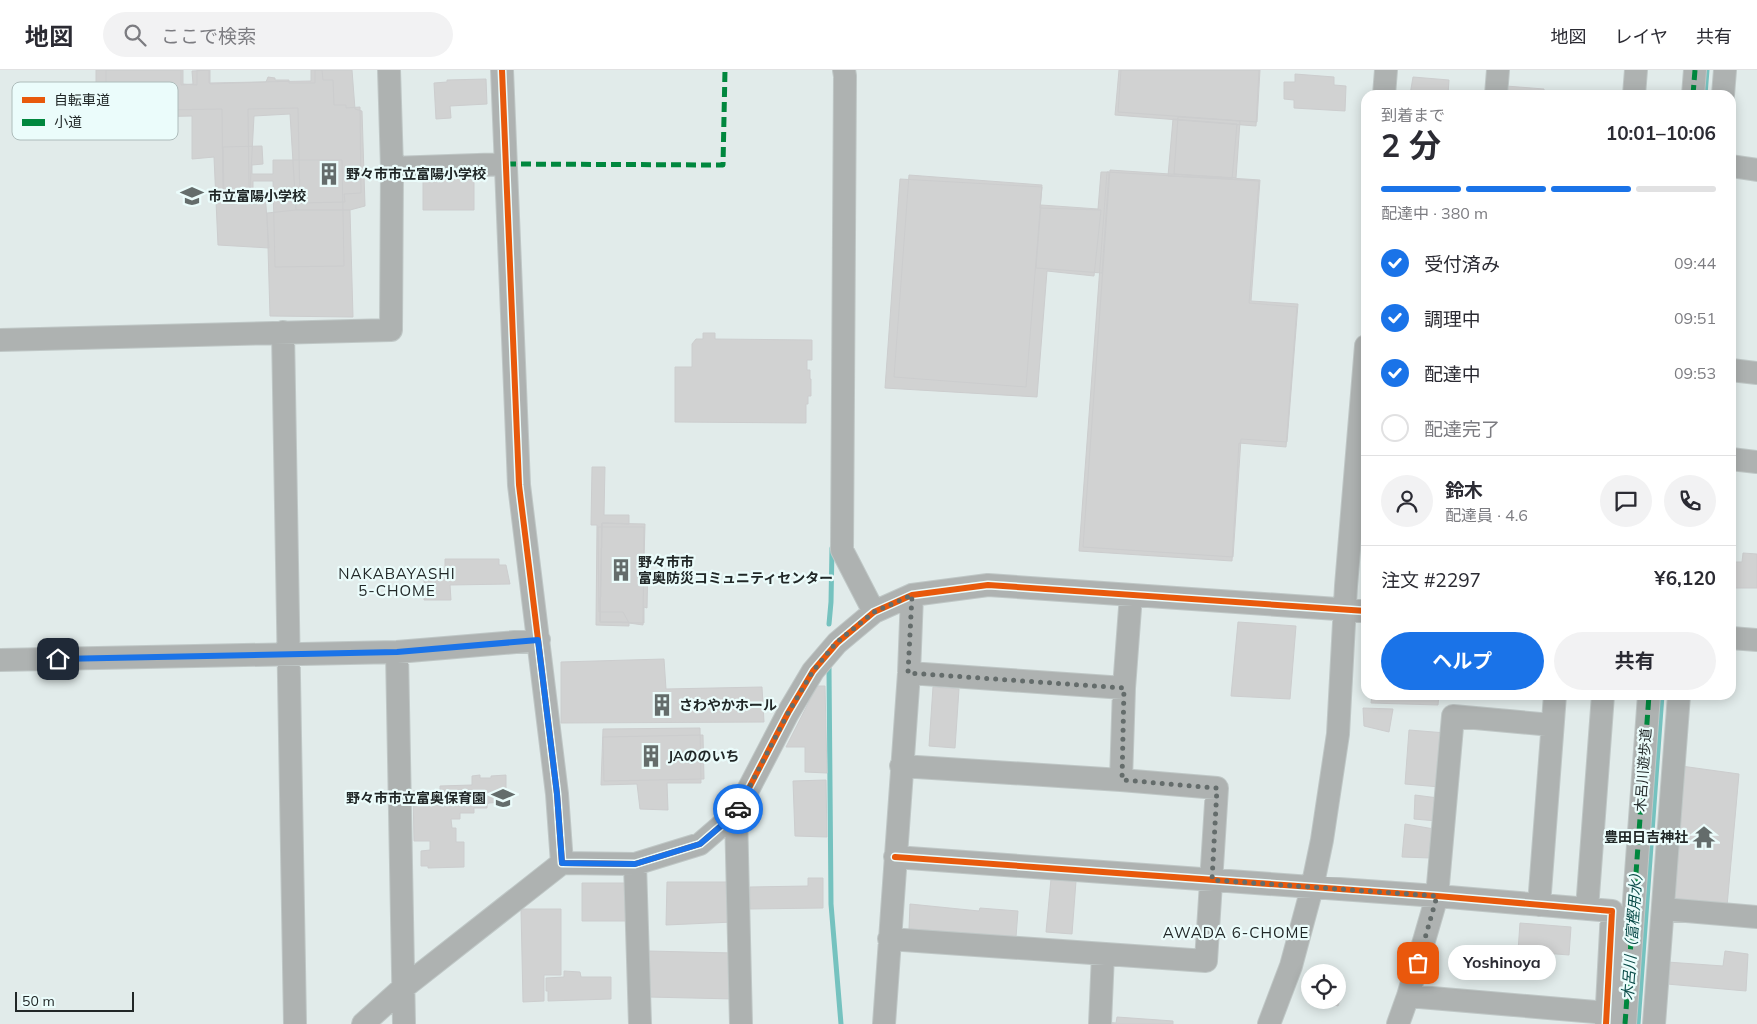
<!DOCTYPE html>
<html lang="ja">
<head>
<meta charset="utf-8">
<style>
	:root { --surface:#fff; --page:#f2f2f3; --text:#2b2b33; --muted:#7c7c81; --line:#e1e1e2; --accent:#1a73e8 }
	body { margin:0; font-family:Mulish,"Noto Sans JP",sans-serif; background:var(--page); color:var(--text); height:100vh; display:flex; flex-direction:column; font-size:19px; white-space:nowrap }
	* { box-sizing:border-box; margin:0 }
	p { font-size:16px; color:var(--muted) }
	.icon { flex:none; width:28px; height:28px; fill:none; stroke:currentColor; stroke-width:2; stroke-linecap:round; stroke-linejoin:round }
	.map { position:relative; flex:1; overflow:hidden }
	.side { position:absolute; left:1361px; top:20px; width:375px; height:610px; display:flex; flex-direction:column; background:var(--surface); border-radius:15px; box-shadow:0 2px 12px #0003 }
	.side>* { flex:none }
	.tools { position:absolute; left:1301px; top:894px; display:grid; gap:10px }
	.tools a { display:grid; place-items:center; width:45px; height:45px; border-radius:50%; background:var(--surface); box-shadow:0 2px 12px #0003; font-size:25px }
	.scale { position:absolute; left:15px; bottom:12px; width:119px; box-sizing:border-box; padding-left:5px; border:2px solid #212727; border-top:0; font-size:14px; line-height:18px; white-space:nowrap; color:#212727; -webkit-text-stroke:4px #ebfcfb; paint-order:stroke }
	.pin { position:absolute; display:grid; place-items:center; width:42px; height:42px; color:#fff; margin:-21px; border-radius:10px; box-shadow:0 2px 8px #0006 }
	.courier { position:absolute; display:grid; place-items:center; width:50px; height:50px; margin:-25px; border:4px solid #1a73e8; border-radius:50%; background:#fff; color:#222; box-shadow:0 1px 6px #0007 }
	.bubble { position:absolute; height:35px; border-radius:18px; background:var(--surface); box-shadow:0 2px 12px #0003; font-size:16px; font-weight:700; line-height:35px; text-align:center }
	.summary em { font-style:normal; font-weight:700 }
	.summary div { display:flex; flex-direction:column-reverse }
	.summary { display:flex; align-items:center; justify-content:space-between; height:85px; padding:0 20px }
	h1 { font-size:32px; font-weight:700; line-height:38px }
	.bar { display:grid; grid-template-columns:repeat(4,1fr); gap:8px 5px; align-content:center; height:60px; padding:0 20px }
	.bar i { height:6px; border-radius:4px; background:var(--line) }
	.bar .selected { background:var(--accent) }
	.bar p { grid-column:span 4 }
	.line { display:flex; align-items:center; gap:12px; padding:0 20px; border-top:1px solid var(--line) }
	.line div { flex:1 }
	.round { display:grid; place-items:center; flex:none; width:52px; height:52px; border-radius:26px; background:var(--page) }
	ol { padding:0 20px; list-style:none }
	li { display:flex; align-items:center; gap:15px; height:55px }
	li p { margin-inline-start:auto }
	li .icon { padding:5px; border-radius:50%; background:var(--accent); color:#fff; stroke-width:4 }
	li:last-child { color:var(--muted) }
	li i { width:28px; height:28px; border:2px solid var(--line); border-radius:50% }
	.button { display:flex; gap:10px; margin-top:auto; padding:10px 20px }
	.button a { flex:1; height:58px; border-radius:30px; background:var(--accent); color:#fff; font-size:20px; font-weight:700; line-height:58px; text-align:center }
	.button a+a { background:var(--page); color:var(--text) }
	header { display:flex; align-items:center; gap:30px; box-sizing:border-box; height:70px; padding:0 25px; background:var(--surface); border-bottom:1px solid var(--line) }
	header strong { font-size:24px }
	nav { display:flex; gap:28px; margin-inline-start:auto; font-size:18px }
	.search { width:350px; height:45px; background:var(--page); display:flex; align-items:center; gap:12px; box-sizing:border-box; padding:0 18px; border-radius:28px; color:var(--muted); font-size:19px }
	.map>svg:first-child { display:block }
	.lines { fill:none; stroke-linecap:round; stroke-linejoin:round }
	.stream { stroke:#75c2bf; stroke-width:5 }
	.building { fill:#d1d2d2; stroke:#cccdce }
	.minor-casing { stroke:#bfc7c6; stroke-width:24 }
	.minor { stroke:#aeb2b1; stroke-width:22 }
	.quiet { stroke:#00873e; stroke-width:5; stroke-dasharray:10 5; stroke-linecap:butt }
	.cycleway-casing { stroke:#ebfcfb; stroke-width:9 }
	.cycleway { stroke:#e8590c; stroke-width:6 }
	.done { stroke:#646c6b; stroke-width:5; stroke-dasharray:0 9 }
	.route { stroke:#1a73e8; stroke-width:6 }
	.labels { text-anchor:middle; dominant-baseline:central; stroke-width:4.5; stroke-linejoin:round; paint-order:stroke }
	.poi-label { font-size:14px; font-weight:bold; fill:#212727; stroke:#ebfcfb; text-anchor:start }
	.street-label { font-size:14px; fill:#212727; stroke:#ebfcfb }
	.neighbourhood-label { font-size:15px; letter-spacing:1px; fill:#212727; stroke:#ebfcfb }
	.water-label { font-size:15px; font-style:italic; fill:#0a4b48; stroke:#ebfcfb }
	.key { fill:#ebfcfb; stroke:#aebcbb; stroke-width:1 }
	.key-label { font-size:14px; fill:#212727 }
</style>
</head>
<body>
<header>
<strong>地図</strong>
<div class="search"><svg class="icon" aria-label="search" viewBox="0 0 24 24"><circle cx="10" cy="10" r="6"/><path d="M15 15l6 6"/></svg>ここで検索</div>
<nav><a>地図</a><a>レイヤ</a><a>共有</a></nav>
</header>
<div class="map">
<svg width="1757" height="954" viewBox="0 0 1757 954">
	<rect width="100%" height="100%" fill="#e1ebea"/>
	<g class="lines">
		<path class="stream" d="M1705,25L1707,0
			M829,554L831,532L832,478
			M829,598L831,834L841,954
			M1638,954L1662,625"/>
	</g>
	<path class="building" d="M96,0H181V15L193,14L192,1L209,0V13L311,11V0H352L355,39L362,41L365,136L350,140H296L290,44L254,46L250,120L265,122L269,178L218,175L214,87L192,89V46L96,48Z
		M106,0H183V14L197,15V0H210V14L266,12L268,7L275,8V10H289V13H315V0H322L323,10H333L334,35H346V38L360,37L361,123L344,124L345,132L300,133L298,38L248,39L249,117L251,119L223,120L222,39L101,41V30H104V26H106Z
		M1119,0H1259L1256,56L1115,45Z
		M1121,0H1260L1257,52L1118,42Z
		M1295,4L1334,7V15L1346,16L1345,41L1294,38V30L1284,29V12H1295Z
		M1413,7L1449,10L1448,25H1410Z
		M486,9L487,34L450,36L451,48L436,49L434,13L447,12V10Z
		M1506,16L1544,19V25H1505Z
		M1178,47L1240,51L1236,108L1174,104Z
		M1173,49L1237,54L1232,109L1168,106Z
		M262,76L263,94L252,95V104H273V90H342L344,196L275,197L273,111H253V128L224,129L223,77Z
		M1110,100L1260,110L1251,231L1298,234L1287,372L1241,369L1233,487L1083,477Z
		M1101,102H1109L1102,203L1036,198L1041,135L1098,139Z
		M1107,102L1259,111L1249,233L1297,237L1286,377L1239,373L1232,491L1079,481Z
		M909,105L1042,115L1026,317L894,307Z
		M423,108H474V140H423Z
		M900,109L1042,117L1040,138L1101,140L1094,206L1047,201L1037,327L885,318Z
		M296,140H350L353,247L270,246L267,143Z
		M703,263H715V269L812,270V290H807V300H810V309H811V326H808V334H806V353L675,352V297H692V274L696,269H703Z
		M592,397H605L604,445H629V454L602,453L600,552H629V556L596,555L597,455H591Z
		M602,453L645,454L644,489H648L647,538L644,537V553L600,552Z
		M598,457H644L643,555L629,553L623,542H599Z
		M1731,482H1734L1733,492H1742L1743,483L1757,484V518H1731Z
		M445,489H499V495H506L510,514L450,515L451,530H424V510H445Z
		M1238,552L1296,556L1290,629L1231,626Z
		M664,589L666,619L762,617L764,652L561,653V592Z
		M817,616H825L827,703L805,702V677H786Z
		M933,617L959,619L955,678L929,676Z
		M1372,625H1439L1438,635L1371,633Z
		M1363,638L1393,639L1389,662L1364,656Z
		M700,658L701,713H667L668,740L640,739L637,714L601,715L603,659Z
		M1409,660L1446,663L1440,717L1405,714Z
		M703,665L704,709L604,711L603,667Z
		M1681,696L1739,704L1727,836L1668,830Z
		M480,705V708H491V706L506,705V728H502V732L489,733L487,734V738H474V743H460V749H451L452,758H456V772H464V797L428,798V796H421V781L430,780V771H414L413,721L440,722V716L472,715V706Z
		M826,710L827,767L795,766L793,711Z
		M1415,725L1438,728L1437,751L1414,749Z
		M1405,754L1434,759L1431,788L1402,787Z
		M808,808H823V838L750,839V817L808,816Z
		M1051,809L1076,811L1072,864L1046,862Z
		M667,812H732L733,852L666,855Z
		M582,813H633V851H582Z
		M910,834L979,841L980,838L1018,841L1016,867L909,859Z
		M521,839H561V905H544V931L523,932Z
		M1520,853L1571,857L1569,885L1518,881Z
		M648,881L734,883L735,929L648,927Z
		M1725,881L1748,884L1746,921L1667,914V892L1723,896Z
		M564,901L580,902L581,907H611V929L548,931V921H546V908L564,907Z
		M1338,917L1344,920L1338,936L1317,930H1338Z
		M1117,947L1173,951V954H1107V952L1116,953Z"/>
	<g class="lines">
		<defs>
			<path id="minor" d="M502,0L519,415L557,724L562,793L635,794L700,774L736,743L788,643L813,601L837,573L874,542L912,525L988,515L1366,541
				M844,0L845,6L842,480L874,542
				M1384,25L1386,0
				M1496,25L1498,0
				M1634,25L1636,0
				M1693,25L1695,0
				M1723,25L1725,0
				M1731,96L1757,100
				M392,98L506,94
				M283,262L295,954
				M0,270L391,260L392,98L389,0
				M1731,300L1757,303
				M1731,389L1757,392
				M1731,568L1757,570
				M397,582L404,954
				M0,590L397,582L539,570
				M909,603L1124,618
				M1121,710L1124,618L1131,525
				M736,743L741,954
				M895,787L1437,826L1612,841L1606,954
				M635,794L640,954
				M1539,835L1555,625
				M1587,839L1603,625
				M1663,839L1757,847
				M889,869L1206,891L1217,718L1121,710L901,696
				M1408,926L1607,943
				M363,954L403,918L562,793
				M884,954L909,603L912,525
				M1100,954L1103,884
				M1269,954L1291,896L1312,818L1322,770L1338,664L1346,516L1366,276
				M1398,954L1408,926L1437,826L1453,646L1552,655
				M1625,954L1649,625
				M1654,954L1679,625"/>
		</defs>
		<use href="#minor" class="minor-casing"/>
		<use href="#minor" class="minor"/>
		<path class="quiet" d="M1693,25L1695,0
			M506,94L723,95L725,0
			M1625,954L1649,625"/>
		<defs>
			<path id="cycleway" d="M502,0L519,415L557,724L562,793L635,794L700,774L736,743L788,643L813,601L837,573L874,542L912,525L988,515L1366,541
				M895,787L1437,826L1612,841L1606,954"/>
		</defs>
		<use href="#cycleway" class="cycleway-casing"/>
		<use href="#cycleway" class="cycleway"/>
	</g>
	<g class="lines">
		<path class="done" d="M738,739L788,643L813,601L836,573L874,542L912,525L908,603L1124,618L1122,710L1217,718L1212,810L1437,826L1418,893"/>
		<path class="route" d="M58,589L397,582L538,570L557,724L562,793L635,794L700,774L736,743L738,739"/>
	</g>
	<defs>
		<symbol id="building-bare" viewBox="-9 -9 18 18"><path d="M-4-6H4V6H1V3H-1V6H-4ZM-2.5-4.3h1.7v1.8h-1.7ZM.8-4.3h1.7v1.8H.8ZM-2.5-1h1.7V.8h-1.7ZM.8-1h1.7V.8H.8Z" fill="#646c6b" stroke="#ebfcfb" stroke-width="2.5" paint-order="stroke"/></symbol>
		<symbol id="school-bare" viewBox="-9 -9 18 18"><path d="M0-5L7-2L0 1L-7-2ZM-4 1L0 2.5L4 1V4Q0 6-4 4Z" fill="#646c6b" stroke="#ebfcfb" stroke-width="2.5" paint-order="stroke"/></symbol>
		<symbol id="temple-bare" viewBox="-9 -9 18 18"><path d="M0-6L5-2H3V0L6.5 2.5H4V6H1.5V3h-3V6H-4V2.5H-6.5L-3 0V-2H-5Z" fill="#646c6b" stroke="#ebfcfb" stroke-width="2.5" paint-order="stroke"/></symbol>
	</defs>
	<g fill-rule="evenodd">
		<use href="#building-bare" x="313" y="88" width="32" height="32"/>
		<use href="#school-bare" x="176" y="110" width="32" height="32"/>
		<use href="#building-bare" x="605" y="484" width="32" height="32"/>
		<use href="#building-bare" x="646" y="619" width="32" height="32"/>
		<use href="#building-bare" x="635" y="670" width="32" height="32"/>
		<use href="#school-bare" x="487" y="712" width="32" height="32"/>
		<use href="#temple-bare" x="1688" y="751" width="32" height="32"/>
	</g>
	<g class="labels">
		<g class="poi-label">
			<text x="346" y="104">野々市市立富陽小学校</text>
			<text x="208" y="126">市立富陽小学校</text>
			<text x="638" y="492">野々市市<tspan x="638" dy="16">富奥防災コミュニティセンター</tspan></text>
			<text x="679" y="635">さわやかホール</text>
			<text x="668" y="686">JAののいち</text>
			<text x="486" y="728" text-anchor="end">野々市市立富奥保育園</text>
			<text x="1688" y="767" text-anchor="end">豊田日吉神社</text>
		</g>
		<g class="street-label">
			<text transform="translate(1643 700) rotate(-86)">木呂川遊歩道</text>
		</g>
		<g class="neighbourhood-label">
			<text x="397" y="503">NAKABAYASHI<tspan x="397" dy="17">5-CHOME</tspan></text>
			<text x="1236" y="862">AWADA 6-CHOME</text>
		</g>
		<g class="water-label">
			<text transform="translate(1632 863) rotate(-86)">木呂川（富樫用水）</text>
		</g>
	</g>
	<rect x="12" y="12" width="166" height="58" rx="8" class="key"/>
	<rect x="22" y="27" width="23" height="6" fill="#e8590c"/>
	<rect x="22" y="49" width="23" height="7" fill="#00873e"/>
	<g class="key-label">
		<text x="54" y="35">自転車道</text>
		<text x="54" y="57">小道</text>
	</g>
</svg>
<div class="tools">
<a><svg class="icon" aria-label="locate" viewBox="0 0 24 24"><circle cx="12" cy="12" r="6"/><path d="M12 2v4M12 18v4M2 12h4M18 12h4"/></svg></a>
</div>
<div class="scale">50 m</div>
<div class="pin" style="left:1418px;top:893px;background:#ea580c"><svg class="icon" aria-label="bag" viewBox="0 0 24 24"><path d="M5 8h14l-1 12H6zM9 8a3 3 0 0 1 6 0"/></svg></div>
<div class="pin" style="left:58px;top:589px;background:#1f2937"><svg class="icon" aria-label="home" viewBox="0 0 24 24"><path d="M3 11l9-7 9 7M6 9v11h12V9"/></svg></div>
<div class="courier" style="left:738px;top:739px"><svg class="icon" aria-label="car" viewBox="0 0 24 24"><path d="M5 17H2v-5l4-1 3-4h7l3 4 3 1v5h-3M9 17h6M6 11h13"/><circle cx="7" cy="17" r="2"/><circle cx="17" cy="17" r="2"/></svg></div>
<div class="bubble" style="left:1448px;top:875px;width:108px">Yoshinoya</div>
<section class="side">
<div class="summary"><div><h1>2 分</h1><p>到着まで</p></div><em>10:01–10:06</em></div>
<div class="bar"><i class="selected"></i><i class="selected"></i><i class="selected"></i><i></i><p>配達中 · 380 m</p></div>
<ol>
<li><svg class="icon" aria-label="check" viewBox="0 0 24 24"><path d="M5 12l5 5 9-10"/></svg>受付済み<p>09:44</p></li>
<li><svg class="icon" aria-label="check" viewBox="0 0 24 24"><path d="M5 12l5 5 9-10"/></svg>調理中<p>09:51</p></li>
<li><svg class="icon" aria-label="check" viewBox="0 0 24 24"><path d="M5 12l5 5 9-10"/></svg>配達中<p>09:53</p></li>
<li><i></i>配達完了</li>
</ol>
<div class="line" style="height:90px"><a class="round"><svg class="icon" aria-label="person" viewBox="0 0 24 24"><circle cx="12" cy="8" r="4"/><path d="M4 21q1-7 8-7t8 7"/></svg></a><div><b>鈴木</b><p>配達員 · 4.6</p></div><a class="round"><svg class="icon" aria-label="chat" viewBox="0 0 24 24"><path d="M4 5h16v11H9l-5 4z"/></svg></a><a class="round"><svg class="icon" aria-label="phone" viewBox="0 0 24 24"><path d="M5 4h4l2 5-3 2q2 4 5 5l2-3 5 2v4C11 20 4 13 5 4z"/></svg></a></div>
<div class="line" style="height:65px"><div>注文 #2297</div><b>¥6,120</b></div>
<div class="button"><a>ヘルプ</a><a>共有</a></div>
</section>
</div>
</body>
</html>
